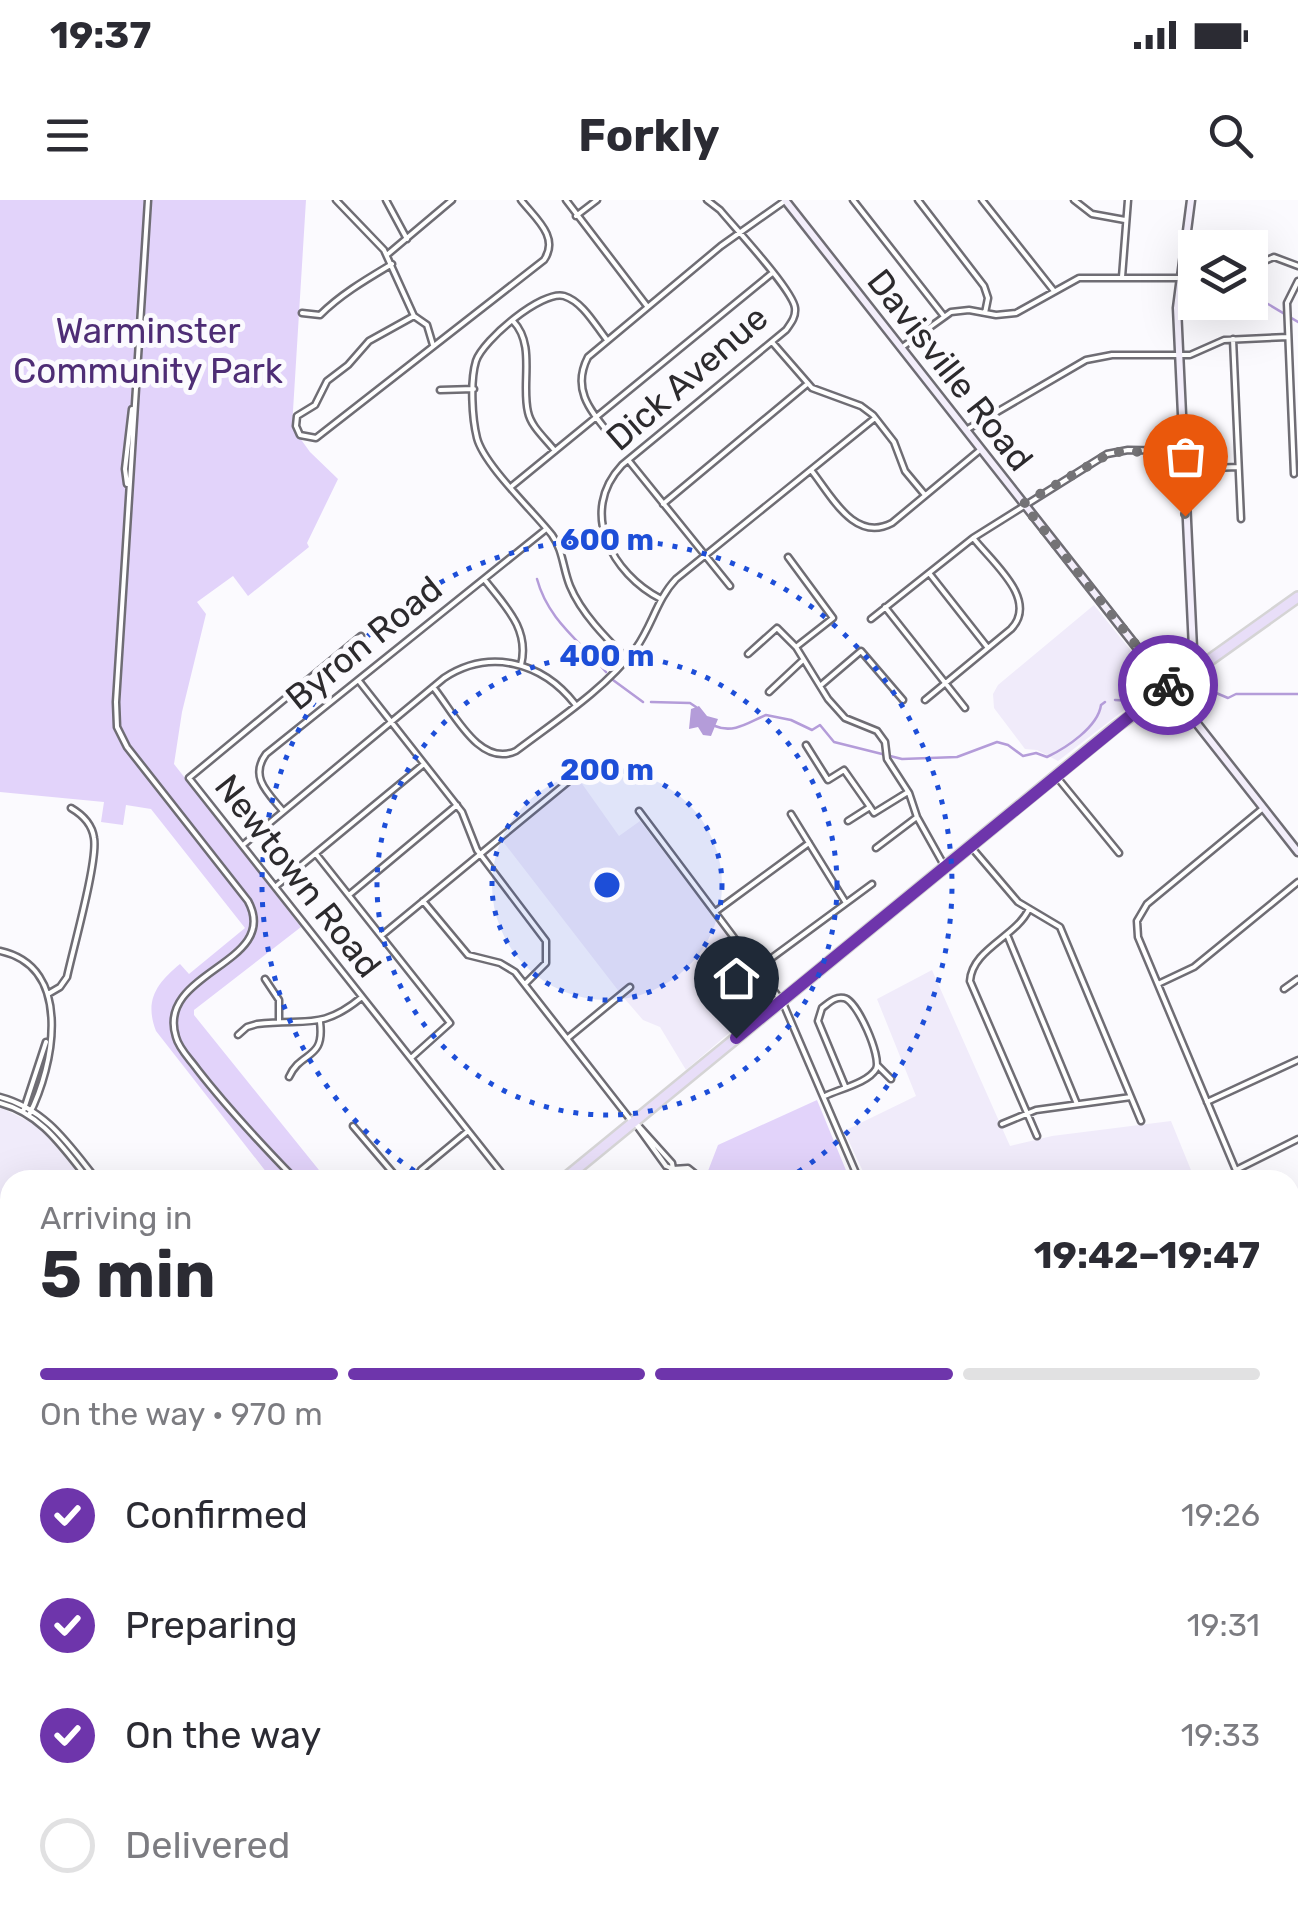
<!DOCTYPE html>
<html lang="en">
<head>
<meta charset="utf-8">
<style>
	:root { --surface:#fff; --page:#f7f7f7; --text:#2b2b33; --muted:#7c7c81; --line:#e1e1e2; --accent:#6e35ab }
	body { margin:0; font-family:Rubik,sans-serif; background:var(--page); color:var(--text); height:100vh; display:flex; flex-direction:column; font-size:38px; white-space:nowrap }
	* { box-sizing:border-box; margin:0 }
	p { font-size:32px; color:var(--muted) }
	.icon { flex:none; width:55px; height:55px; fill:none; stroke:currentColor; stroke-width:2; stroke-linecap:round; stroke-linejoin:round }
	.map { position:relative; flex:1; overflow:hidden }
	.sheet { position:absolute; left:0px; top:970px; width:1300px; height:752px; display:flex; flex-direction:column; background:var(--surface); border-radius:30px 30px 0 0; box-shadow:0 10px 40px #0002 }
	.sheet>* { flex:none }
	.controls { position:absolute; left:1178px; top:30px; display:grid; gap:20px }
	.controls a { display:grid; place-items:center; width:90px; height:90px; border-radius:0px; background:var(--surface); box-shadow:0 10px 40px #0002; font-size:50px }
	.pin { position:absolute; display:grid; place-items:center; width:85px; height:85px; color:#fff; margin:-102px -42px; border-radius:50% 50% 50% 0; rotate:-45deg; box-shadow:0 0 10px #0007 }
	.pin .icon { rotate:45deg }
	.courier { position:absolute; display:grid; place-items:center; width:100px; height:100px; margin:-50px; border:8px solid #6e35ab; border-radius:50%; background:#fff; color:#222; box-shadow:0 2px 12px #0007 }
	.headline em { font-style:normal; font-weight:700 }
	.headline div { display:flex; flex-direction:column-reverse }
	.headline { display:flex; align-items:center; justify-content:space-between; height:170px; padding:0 40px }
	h1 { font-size:65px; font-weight:700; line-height:75px }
	.bar { display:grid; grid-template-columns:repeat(4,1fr); gap:15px 10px; align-content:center; height:120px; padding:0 40px }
	.bar i { height:12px; border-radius:8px; background:var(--line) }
	.bar .active { background:var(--accent) }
	.bar p { grid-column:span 4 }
	ol { padding:0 40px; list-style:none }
	li { display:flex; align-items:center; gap:30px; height:110px }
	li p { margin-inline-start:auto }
	li .icon { padding:10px; border-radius:50%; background:var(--accent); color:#fff; stroke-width:4 }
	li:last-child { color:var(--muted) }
	li i { width:55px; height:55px; border:5px solid var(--line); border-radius:50% }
	.status { display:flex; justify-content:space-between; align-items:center; height:70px; padding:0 50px; background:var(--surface); direction:ltr }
	.status svg { height:28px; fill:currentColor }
	header { display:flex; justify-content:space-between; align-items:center; height:130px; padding:0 40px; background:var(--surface); font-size:45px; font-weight:700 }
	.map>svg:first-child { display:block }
	.built { fill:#f0ebfa }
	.green { fill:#e2d3fa }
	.water { fill:#b49cd9 }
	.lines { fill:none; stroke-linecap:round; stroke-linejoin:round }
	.stream { stroke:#b49cd9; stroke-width:2.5 }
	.street-casing { stroke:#6f6d74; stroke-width:9 }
	.secondary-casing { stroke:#6f6d74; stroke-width:11 }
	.primary-casing { stroke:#d5d4d5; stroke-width:14 }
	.street { stroke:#fff; stroke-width:4 }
	.secondary { stroke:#f3eefb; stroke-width:6 }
	.primary { stroke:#e8def8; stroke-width:9 }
	.rail-casing { stroke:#555457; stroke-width:6 }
	.rail { stroke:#fbfafe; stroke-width:2.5; stroke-dasharray:8; stroke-linecap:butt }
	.done { stroke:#747376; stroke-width:10; stroke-dasharray:0 18 }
	.route { stroke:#6e35ab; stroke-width:12 }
	.ring { fill:none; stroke:#1d4ed8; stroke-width:5; stroke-dasharray:5 10 }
	.labels { text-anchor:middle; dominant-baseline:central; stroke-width:10; stroke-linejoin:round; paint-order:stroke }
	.park-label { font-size:35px; fill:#4e2d75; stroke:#fbfafe }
	.street-label { font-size:35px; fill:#2c2a2d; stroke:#fbfafe }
	.centre { fill:#1d4ed8; stroke:#fbfafe; stroke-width:5 }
	.ring-label { font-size:30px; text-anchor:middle; font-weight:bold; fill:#1d4ed8; stroke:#fbfafe; stroke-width:10; stroke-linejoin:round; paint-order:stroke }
</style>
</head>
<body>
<div class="status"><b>19:37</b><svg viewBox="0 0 49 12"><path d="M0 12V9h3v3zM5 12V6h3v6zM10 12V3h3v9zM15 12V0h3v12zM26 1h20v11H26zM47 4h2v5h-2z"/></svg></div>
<header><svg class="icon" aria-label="menu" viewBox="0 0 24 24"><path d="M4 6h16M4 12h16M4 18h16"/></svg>Forkly<svg class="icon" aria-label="search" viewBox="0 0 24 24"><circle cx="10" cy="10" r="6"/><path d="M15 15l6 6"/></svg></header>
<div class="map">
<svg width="1298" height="1721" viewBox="0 0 1298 1721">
	<rect width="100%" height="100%" fill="#fbfafe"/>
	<path class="built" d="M1094,405L1158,484L1058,561L1037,550L1025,549L994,508L993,494L998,485Z
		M578,578L619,636L640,621L773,795L686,870L660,827L643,820L624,798L501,639Z
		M932,770L1010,946L1052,936L1171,921L1195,980H867L844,931L916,896L877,799Z
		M0,907L40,927L84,980H10V1304L0,1290Z
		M0,1319L10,1332V1427L0,1436Z
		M10,1450V1621L2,1623L0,1458Z"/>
	<path class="green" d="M0,0H306L292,227L310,252L338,279L307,343L309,347L248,396L233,376L197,402L206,414L182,512L174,564L301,727L194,810V815L327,980H265L267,973L156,831C144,800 157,783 180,764L189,774L245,728L151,609L126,605L123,625L101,622L104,602L0,592Z
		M817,900L850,980H715L708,971L718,945Z"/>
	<path class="water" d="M699,506L707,516L718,519L711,536L703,535L698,527L689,529L691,509Z"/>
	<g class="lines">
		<path class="stream" d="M1234,35L1241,40L1240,48
			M1250,82L1258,98L1298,122
			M537,379C548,420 580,441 606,472
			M613,480L643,502
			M1183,494L1202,487L1228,498L1236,494H1298
			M1115,500L1134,501
			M651,502L690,503L696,507
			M1156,507L1173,502
			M715,526C734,534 749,522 766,515L791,520L812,530L820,525L834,542L902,559L957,557L997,542L1008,545L1023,556L1036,553L1047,557C1066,548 1098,527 1101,505L1105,502
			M1290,1411L1298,1415
			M267,1712L273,1721
			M508,1721L511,1717"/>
		<defs>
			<path id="street" d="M148,0L116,502L117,527L127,547L248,701C282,764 155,771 176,837C179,849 190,859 197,869C228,909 261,944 296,980
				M336,0L384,50L414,116L427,125L433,145
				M386,0L407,39
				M566,0L647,106
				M853,0L943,115
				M918,0L984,86L988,98L985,113
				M982,0L1054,91
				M1074,0L1092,14L1125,20
				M576,16L597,0
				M388,54L452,0
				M1250,67L1274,57L1298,66
				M1122,77L1128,0
				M302,113L320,115C341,94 367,79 392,64
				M414,116L369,141L348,165L327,181L315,205L297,216L296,226L300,235L316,238L544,60C560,37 535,18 521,0
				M513,121C536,145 521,183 528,212C531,227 546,239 555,251
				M1233,139L1241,319
				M607,140C595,125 583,102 564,96C542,90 483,140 476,161C470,181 472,218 477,238C484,265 533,311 552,335C563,350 563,369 570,386C581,413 606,438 626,458
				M772,142L812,188L861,206L873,215L894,242L905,271L925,295
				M901,148L951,112L969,110L996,115L1016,113L1079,78H1195
				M440,190L474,189
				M966,230L1086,160L1112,155H1190L1224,140L1288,137
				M611,236C591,211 571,190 588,157L721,46L786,0
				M629,261L730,386
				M1183,269L1238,267
				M811,270C831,295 854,343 892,323L980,250
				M1294,274L1287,103L1298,81
				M127,284L125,269L132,209
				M512,286L771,74
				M663,304L806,185
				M788,357L833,418L796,447
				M929,373L988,448
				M484,379C505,406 530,429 521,465
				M661,399C612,374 578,312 622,265L786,130C791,123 796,117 795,108C793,90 734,27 720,10L707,0
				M885,407L965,508
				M871,419L973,338L1107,254L1128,250L1182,251
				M361,436L189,578L507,980
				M748,454L777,428L796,447L828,499L845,518L877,531L885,542L887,559L909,593L917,617L945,667
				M359,481L462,612L477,650L546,741V763L525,784
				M820,486L861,451L903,500
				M433,487C453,511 479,568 516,551C557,520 605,489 636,448C652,426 657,399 676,379L875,218
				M769,492L802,461
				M925,500L1011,429C1039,400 993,363 974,339
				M806,545L828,580L844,570L870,607
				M1056,576L1119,653
				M870,607L874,613L908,592
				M283,611C268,593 249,577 266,554L545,330
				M639,611L783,803L859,980
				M791,614L846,703
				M848,621L870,607
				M243,645L444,478C490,448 542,462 575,504
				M876,648L917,617
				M972,648L1018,702L1060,727L1141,921
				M316,654L450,823L411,858
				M275,687L424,564
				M349,695L457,605
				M423,701L468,755L500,763L515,772L633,923
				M1029,709C1016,737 972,749 970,781L1037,936
				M715,712L809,643
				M381,736L581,571
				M1008,737L1077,904
				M0,751C74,767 54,866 29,915
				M758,768L872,684
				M265,779L279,800V822
				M1158,784L1194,767L1298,682
				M1284,789L1298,779
				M48,794L60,787L67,777C73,749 98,661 94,638C92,624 83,615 71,608
				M238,835L247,827L257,824C306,818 321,831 362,797
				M568,838L630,787
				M877,865L891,879
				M289,877C301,850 325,861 320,822
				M825,896C839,889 868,883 876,869C882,857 857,800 844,798C835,796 829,803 822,808L818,821L845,886
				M0,897C46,909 69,945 97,980
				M1207,902L1298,860
				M0,903C42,914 63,948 89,980
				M23,912L46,842
				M635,923L666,966L673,969
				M636,923L672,963L673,969
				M1002,924L1036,910L1131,897
				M353,926L399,980
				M1236,970L1298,939
				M415,980L421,970L468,931
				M659,980L673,969L688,968L703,980
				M1240,980L1138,737L1137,721L1147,704L1262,609
				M1290,1033L1298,1030
				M1290,1101L1298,1120
				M1290,1174L1298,1167
				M0,1195L10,1188
				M1290,1253L1297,1250
				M1290,1271L1298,1290
				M0,1349L10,1341
				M1290,1372L1298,1366
				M1290,1457L1298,1461
				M1290,1610L1298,1621
				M0,1661L10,1674
				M42,1712L49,1721
				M322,1712L324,1721
				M355,1712L357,1721
				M389,1712L393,1721
				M449,1712L451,1721
				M552,1712L553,1721
				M587,1712L588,1721
				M619,1712L621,1721
				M667,1712L669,1721
				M700,1712L702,1721
				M736,1712L739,1721
				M809,1712L811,1721
				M905,1712L912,1721
				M460,1721L498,1712
				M753,1721L782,1712"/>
			<path id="secondary" d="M785,0L1298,652
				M1191,0L1177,108L1194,470
				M0,1306L10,1319
				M276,1712L283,1721
				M998,1712L1004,1721"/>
			<path id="primary" d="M563,980L1117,526L1298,397
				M0,1446L10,1438
				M1290,1644L1298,1638
				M1190,1721L1201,1712"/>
		</defs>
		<use href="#street" class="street-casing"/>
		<use href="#secondary" class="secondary-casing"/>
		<use href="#primary" class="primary-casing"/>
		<use href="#street" class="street"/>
		<use href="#secondary" class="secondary"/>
		<use href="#primary" class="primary"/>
		<defs>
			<path id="rail" d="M0,1649L10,1660
				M53,1712L60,1721"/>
		</defs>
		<use href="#rail" class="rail-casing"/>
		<use href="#rail" class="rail"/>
	</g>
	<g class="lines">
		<path class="done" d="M1168,485L1023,304L1112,252L1182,251L1185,316"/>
		<path class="route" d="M736,838L1168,485"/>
	</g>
	<circle cx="607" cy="685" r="115" fill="#1d4ed8" fill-opacity=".12"/>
	<g class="ring">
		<circle cx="607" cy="685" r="115"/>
		<circle cx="607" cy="685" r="230"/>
		<path d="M427 979A345 345 0 1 1 787 979"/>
	</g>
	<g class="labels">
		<g class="park-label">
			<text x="148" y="131">Warminster<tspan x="148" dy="40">Community Park</tspan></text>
		</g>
		<g class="street-label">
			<text transform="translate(950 170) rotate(52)">Davisville Road</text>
			<text transform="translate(687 178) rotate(-41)">Dick Avenue</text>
			<text transform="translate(364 443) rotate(-39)">Byron Road</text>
			<text transform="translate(298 676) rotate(52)">Newtown Road</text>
		</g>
	</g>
	<circle cx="607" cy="685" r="15" class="centre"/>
	<g class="ring-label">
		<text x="607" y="350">600 m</text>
		<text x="607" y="466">400 m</text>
		<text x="607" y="580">200 m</text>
	</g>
</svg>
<div class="controls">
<a><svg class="icon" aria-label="layers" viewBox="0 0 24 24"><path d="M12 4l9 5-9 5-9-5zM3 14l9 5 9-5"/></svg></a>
</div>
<div class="pin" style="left:1185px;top:316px;background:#ea580c"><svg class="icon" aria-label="bag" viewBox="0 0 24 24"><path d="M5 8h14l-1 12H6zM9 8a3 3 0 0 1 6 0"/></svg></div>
<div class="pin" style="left:736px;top:838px;background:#1f2937"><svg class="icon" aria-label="home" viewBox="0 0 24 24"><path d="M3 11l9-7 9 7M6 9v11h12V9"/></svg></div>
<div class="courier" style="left:1168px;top:485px"><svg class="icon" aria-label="bike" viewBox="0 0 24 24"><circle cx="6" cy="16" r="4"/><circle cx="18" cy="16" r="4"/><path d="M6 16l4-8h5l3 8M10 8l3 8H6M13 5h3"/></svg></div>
<section class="sheet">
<div class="headline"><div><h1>5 min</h1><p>Arriving in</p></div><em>19:42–19:47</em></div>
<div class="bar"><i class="active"></i><i class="active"></i><i class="active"></i><i></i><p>On the way · 970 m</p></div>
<ol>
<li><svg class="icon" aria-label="check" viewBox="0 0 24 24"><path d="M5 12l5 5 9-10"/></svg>Confirmed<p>19:26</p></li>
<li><svg class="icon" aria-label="check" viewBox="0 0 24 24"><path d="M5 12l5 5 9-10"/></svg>Preparing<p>19:31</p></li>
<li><svg class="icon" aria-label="check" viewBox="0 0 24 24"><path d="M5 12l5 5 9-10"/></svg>On the way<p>19:33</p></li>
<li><i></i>Delivered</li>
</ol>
</section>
</div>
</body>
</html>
